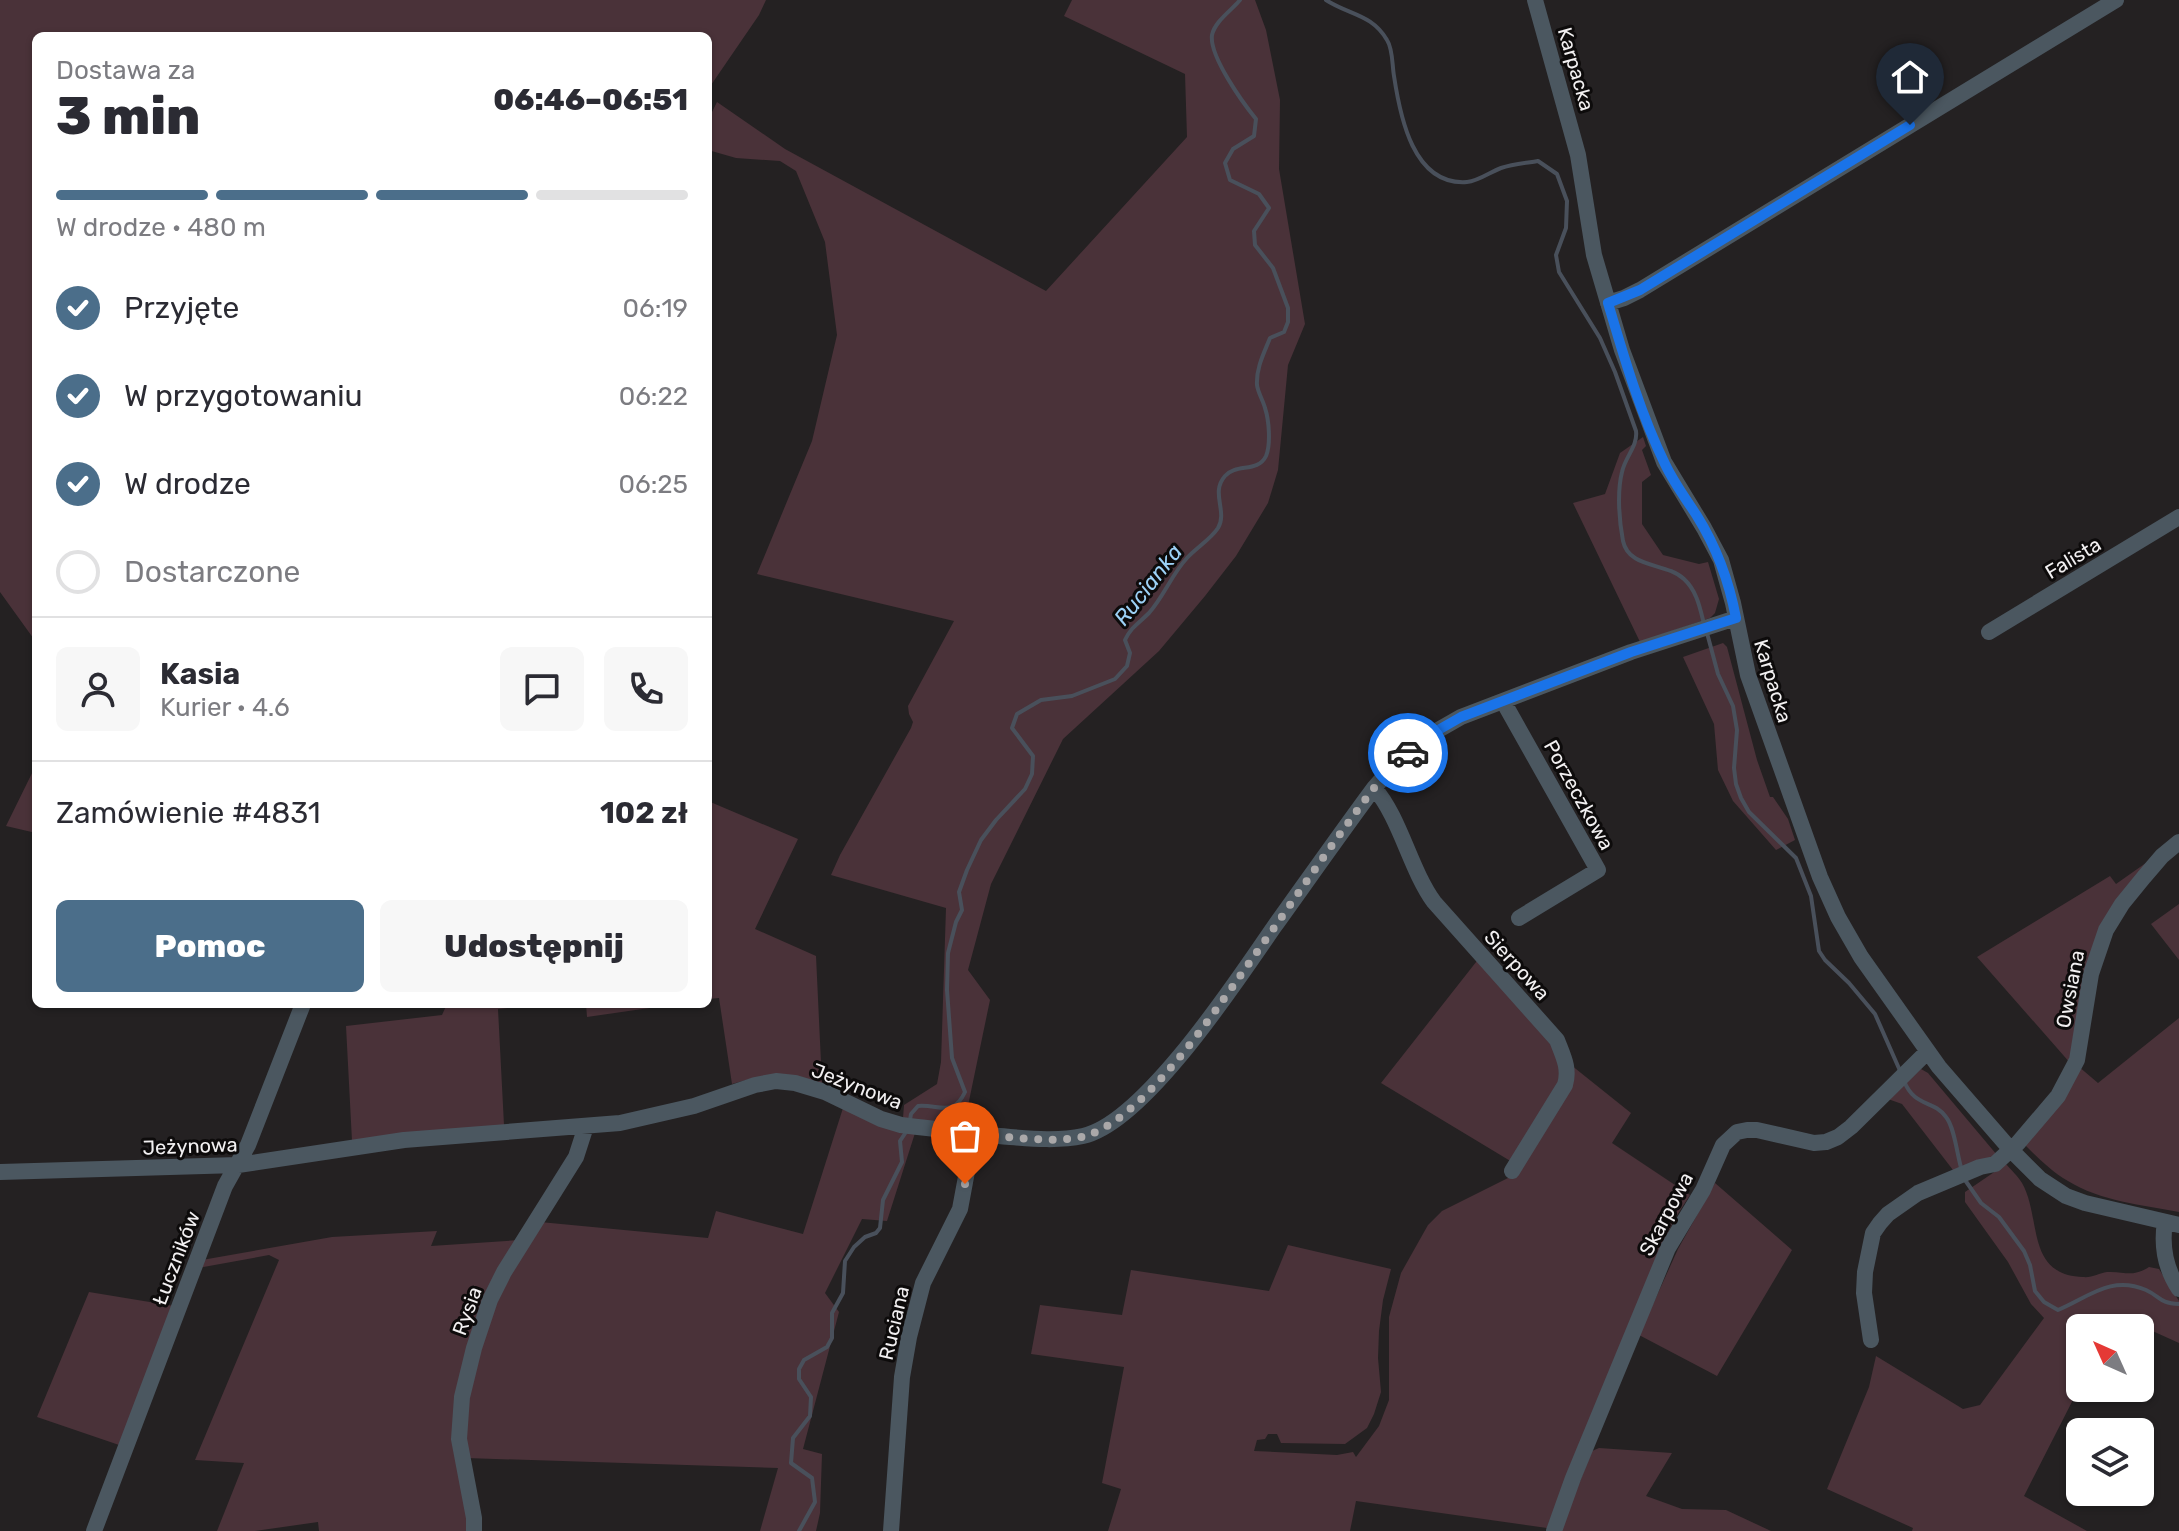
<!DOCTYPE html>
<html lang="pl">
<head>
<meta charset="utf-8">
<style>
	:root { --surface:#fff; --page:#f7f7f7; --text:#2b2b33; --muted:#7c7c81; --line:#e1e1e2; --accent:#4b6e8a }
	body { margin:0; font-family:Rubik,sans-serif; background:var(--page); color:var(--text); height:100vh; display:flex; flex-direction:column; font-size:30px; white-space:nowrap }
	* { box-sizing:border-box; margin:0 }
	p { font-size:26px; color:var(--muted) }
	.icon { flex:none; width:44px; height:44px; fill:none; stroke:currentColor; stroke-width:2; stroke-linecap:round; stroke-linejoin:round }
	.map { position:relative; flex:1; overflow:hidden }
	.sheet { position:absolute; left:32px; top:32px; width:680px; height:976px; display:flex; flex-direction:column; background:var(--surface); border-radius:12px; box-shadow:0 2px 6px #0004 }
	.sheet>* { flex:none }
	.needle { width:52px; rotate:315deg }
	.tools { position:absolute; left:2066px; top:1314px; display:grid; gap:16px }
	.tools a { display:grid; place-items:center; width:88px; height:88px; border-radius:12px; background:var(--surface); box-shadow:0 2px 6px #0004; font-size:40px }
	.pin { position:absolute; display:grid; place-items:center; width:68px; height:68px; color:#fff; margin:-82px -34px; border-radius:50% 50% 50% 0; rotate:-45deg; box-shadow:0 0 8px #0007 }
	.pin .icon { rotate:45deg }
	.courier { position:absolute; display:grid; place-items:center; width:80px; height:80px; margin:-40px; border:6px solid #1a73e8; border-radius:50%; background:#fff; color:#222; box-shadow:0 2px 10px #0007 }
	.summary em { font-style:normal; font-weight:800 }
	.summary div { display:flex; flex-direction:column-reverse }
	.summary { display:flex; align-items:center; justify-content:space-between; height:136px; padding:0 24px }
	h1 { font-size:52px; font-weight:800; line-height:60px }
	.bar { display:grid; grid-template-columns:repeat(4,1fr); gap:12px 8px; align-content:center; height:96px; padding:0 24px }
	.bar i { height:10px; border-radius:6px; background:var(--line) }
	.bar .current { background:var(--accent) }
	.bar p { grid-column:span 4 }
	.line { display:flex; align-items:center; gap:20px; padding:0 24px; border-top:2px solid var(--line) }
	.line div { flex:1 }
	.round { display:grid; place-items:center; flex:none; width:84px; height:84px; border-radius:12px; background:var(--page) }
	ol { padding:0 24px; list-style:none }
	li { display:flex; align-items:center; gap:24px; height:88px }
	li p { margin-inline-start:auto }
	li .icon { padding:8px; border-radius:50%; background:var(--accent); color:#fff; stroke-width:4 }
	li:last-child { color:var(--muted) }
	li i { width:44px; height:44px; border:4px solid var(--line); border-radius:50% }
	.button { display:flex; gap:16px; margin-top:auto; padding:16px 24px }
	.button a { flex:1; height:92px; border-radius:12px; background:var(--accent); color:#fff; font-size:32px; font-weight:800; line-height:92px; text-align:center }
	.button a+a { background:var(--page); color:var(--text) }
	.map>svg:first-child { display:block }
	.green { fill:#4a3239 }
	.lines { fill:none; stroke-linecap:round; stroke-linejoin:round }
	.stream { stroke:#49505b; stroke-width:4 }
	.minor { stroke:#4b5760; stroke-width:16 }
	.done { stroke:#aaa8a9; stroke-width:8; stroke-dasharray:0 14.4 }
	.route { stroke:#1a73e8; stroke-width:10 }
	.labels { text-anchor:middle; dominant-baseline:central; stroke-width:6; stroke-linejoin:round; paint-order:stroke }
	.street-label { font-size:20px; fill:#f2f0f1; stroke:#0d0b0b }
	.water-label { font-size:22px; font-style:italic; fill:#9cd1f6; stroke:#0d0b0b }
</style>
</head>
<body>
<div class="map">
<svg width="2179" height="1531" viewBox="0 0 2179 1531">
	<rect width="100%" height="100%" fill="#242122"/>
	<path class="green" d="M0,0H766L759,15L709,88L708,36H36V642L0,592Z
		M1072,0H1255L1266,30L1280,100L1279,169L1305,324L1288,365L1278,470L1268,503L1236,556L1205,596L1159,651L1063,739L991,884L968,970L990,1000L964,1125L903,1118L904,1105L937,1084L941,1062L946,908L831,875L840,855L911,728L913,722L909,714L908,706L954,621L757,574L812,441L837,335L825,242L796,171L780,161L736,158L708,150V112H712L717,102L785,149L1046,291L1187,137L1185,74L1064,16Z
		M1643,437L1646,446L1642,450L1651,475L1642,482V524L1663,555L1699,564L1708,562L1719,599L1715,613L1710,618L1640,642L1573,503L1605,494L1620,453Z
		M1723,643L1727,647L1757,760L1770,797H1773L1788,819L1795,840L1776,850L1733,801L1718,770L1714,724L1683,657Z
		M36,765V833L6,826Z
		M708,801L798,839L755,929L816,956L822,1084C786,1070 768,1073 732,1084L719,998L708,999Z
		M2150,860L2115,906L2071,1064L1977,957L2110,876L2116,884Z
		M2179,904V960L2151,924Z
		M1480,957L1554,1042L1565,1072L1512,1162L1381,1083Z
		M447,1004H545L498,1009L504,1125L352,1141L346,1026L442,1015Z
		M586,1004H677L587,1017Z
		M2179,1018V1212C2143,1205 2100,1201 2068,1181C2051,1171 2038,1158 2024,1144L2078,1066L2098,1083Z
		M1571,1065L1631,1113L1612,1143L1690,1195L1674,1220L1658,1253L1547,1528L1356,1501L1350,1531H1108L1121,1489L1102,1483L1124,1367L1031,1354L1040,1305L1122,1315L1131,1270L1269,1291L1288,1245L1391,1269L1383,1300L1379,1331L1378,1358L1381,1392L1374,1414L1367,1428L1345,1444L1281,1443L1277,1434H1268L1265,1439L1257,1440L1254,1451L1337,1455L1353,1452L1356,1457L1379,1426L1389,1400V1317L1401,1273L1428,1225L1442,1211L1512,1176Z
		M1921,1069L1928,1073L1997,1155L1951,1176L1953,1170L1902,1104L1888,1099Z
		M843,1108L915,1133L887,1221L862,1219L825,1293L839,1312L803,1449L822,1454L820,1513L816,1531H760L778,1468L466,1458V1398L493,1302L540,1222L708,1238L716,1211L803,1234Z
		M2006,1164C2011,1170 2018,1176 2022,1183C2042,1218 2025,1275 2083,1277C2092,1278 2099,1273 2107,1272C2125,1271 2132,1278 2149,1267L2159,1269L2179,1301V1343L2117,1315L2110,1328H2080V1386L2024,1496L2087,1531H1912L1913,1528L1827,1489L1869,1387L1876,1356L1963,1409L1980,1405L2044,1318L2031,1304L2008,1262L1965,1202V1192Z
		M1715,1183L1792,1250L1717,1376L1639,1335L1678,1249Z
		M437,1231L431,1246L520,1240L458,1396L469,1531H319L318,1522L255,1531H217L244,1463L195,1460L279,1260L269,1255L198,1268L202,1260L332,1237Z
		M89,1292L174,1306L122,1446L37,1417Z
		M1599,1448L1672,1453L1646,1496L1682,1509L1726,1510L1771,1531H1560L1592,1451Z"/>
	<g class="lines">
		<path class="stream" d="M1326,0C1349,15 1372,14 1387,40C1393,49 1392,65 1394,76C1400,116 1413,186 1467,182C1479,181 1490,172 1501,168C1513,164 1526,163 1538,161L1557,174L1567,201L1566,228L1556,255L1559,272L1600,338L1615,372L1636,431C1638,446 1625,457 1622,472C1617,492 1619,520 1623,541C1629,569 1666,562 1684,579C1697,591 1700,608 1704,624
			M1707,633L1718,674L1733,706L1737,730L1734,768L1736,784L1741,798L1749,812L1796,858L1811,896L1819,951L1825,960L1849,983L1875,1014L1901,1073
			M1904,1081C1915,1108 1933,1099 1946,1117C1955,1128 1957,1156 1962,1171
			M910,1120L911,1114L918,1106C939,1104 953,1118 965,1092L952,1058L947,990L948,953L956,922L962,910L959,892L967,870L981,840L996,820L1025,789L1032,774L1033,756L1012,728L1017,714L1041,700L1072,696L1115,679L1127,666L1130,653L1125,640C1131,627 1139,623 1149,613C1164,596 1172,574 1187,558C1196,548 1211,539 1218,528C1228,511 1210,493 1225,476C1236,463 1258,473 1266,456C1271,444 1269,420 1265,408C1263,400 1258,393 1257,385C1256,368 1264,353 1270,338L1284,332L1288,322V308L1273,268L1255,245L1254,231L1269,208L1259,194L1230,180L1225,163L1233,149L1254,136L1256,119C1243,103 1209,56 1212,35C1215,21 1232,10 1240,0
			M1965,1180L1981,1203L1999,1217L2024,1251L2030,1265L2035,1291L2044,1302L2058,1310C2089,1297 2111,1275 2146,1290C2161,1297 2159,1303 2179,1304
			M799,1531L815,1502L812,1478L791,1463L793,1438L810,1416L811,1397L799,1379V1369L804,1360L827,1347L832,1338V1313L843,1293L845,1261L854,1247L865,1237L876,1233L880,1228L883,1200L902,1162L900,1141L906,1132"/>
		<path class="minor" d="M1535,0L1578,155L1594,255L1622,350L1664,462L1704,528L1721,560L1733,603L1748,675L1820,877L1838,917L1861,957L1939,1067L2011,1150L2040,1179L2066,1196L2085,1203L2179,1225
			M1608,303L1624,298L1640,290L2116,0
			M1989,632L2179,517
			M1503,701L1598,870L1519,918
			M1374,788C1400,817 1410,869 1434,902L1557,1040C1563,1056 1570,1068 1565,1085L1512,1171
			M0,1172L238,1165L404,1140L620,1123L694,1106L755,1085L776,1081L795,1083L825,1092L881,1119L901,1125C937,1129 974,1134 1010,1137C1034,1139 1060,1141 1083,1136C1144,1123 1238,979 1274,927C1307,881 1340,834 1374,788L1395,764L1426,737L1461,717L1631,652L1736,618
			M2165,1222C2161,1247 2165,1268 2179,1289
			M1871,1340L1864,1293L1865,1272L1873,1233L1880,1223L1888,1214L1918,1193L1980,1167L1995,1164L2018,1143L2058,1096L2077,1060L2091,974L2106,930L2122,904L2144,877L2162,856L2179,842
			M94,1531L225,1186L248,1145L303,1004
			M474,1531V1518L459,1439L462,1397L474,1348L490,1300L504,1272L576,1157L586,1126
			M891,1531L902,1377L909,1337L923,1283L960,1209L974,1134
			M1554,1531L1573,1478L1668,1248L1703,1190L1723,1145L1737,1132L1747,1130H1757L1814,1143L1826,1142L1838,1137L1851,1127L1927,1052"/>
	</g>
	<g class="lines">
		<path class="done" d="M965,1184L974,1134C1005,1136 1060,1145 1089,1135C1150,1112 1219,1005 1257,952C1296,897 1333,842 1374,788L1395,764L1408,753"/>
		<path class="route" d="M1408,753L1426,737L1461,717L1631,652L1736,618C1729,581 1717,548 1697,516C1686,499 1674,483 1665,464C1640,413 1624,357 1608,303L1640,290L1910,125"/>
	</g>
	<g class="labels">
		<g class="street-label">
			<text transform="translate(1576 69) rotate(74)">Karpacka</text>
			<text transform="translate(2073 558) rotate(-31)">Falista</text>
			<text transform="translate(1773 681) rotate(73)">Karpacka</text>
			<text transform="translate(1579 795) rotate(61)">Porzeczkowa</text>
			<text transform="translate(1517 965) rotate(48)">Sierpowa</text>
			<text transform="translate(2070 989) rotate(-79)">Owsiana</text>
			<text transform="translate(857 1086) rotate(21)">Jeżynowa</text>
			<text transform="translate(190 1146) rotate(-2)">Jeżynowa</text>
			<text transform="translate(1666 1214) rotate(-62)">Skarpowa</text>
			<text transform="translate(176 1258) rotate(-69)">Łuczników</text>
			<text transform="translate(467 1311) rotate(-70)">Rysia</text>
			<text transform="translate(894 1323) rotate(-77)">Ruciana</text>
		</g>
		<g class="water-label">
			<text transform="translate(1148 585) rotate(-52)">Rucianka</text>
		</g>
	</g>
</svg>
<div class="tools">
<a><svg class="needle" viewBox="-14 -14 28 28"><path d="M0-13l5 13h-10z" fill="#e53935"/><path d="M0 13l5-13h-10z" fill="#7c7c81"/></svg></a>
<a><svg class="icon" aria-label="layers" viewBox="0 0 24 24"><path d="M12 4l9 5-9 5-9-5zM3 14l9 5 9-5"/></svg></a>
</div>
<div class="pin" style="left:965px;top:1184px;background:#ea580c"><svg class="icon" aria-label="bag" viewBox="0 0 24 24"><path d="M5 8h14l-1 12H6zM9 8a3 3 0 0 1 6 0"/></svg></div>
<div class="pin" style="left:1910px;top:125px;background:#1f2937"><svg class="icon" aria-label="home" viewBox="0 0 24 24"><path d="M3 11l9-7 9 7M6 9v11h12V9"/></svg></div>
<div class="courier" style="left:1408px;top:753px"><svg class="icon" aria-label="car" viewBox="0 0 24 24"><path d="M5 17H2v-5l4-1 3-4h7l3 4 3 1v5h-3M9 17h6M6 11h13"/><circle cx="7" cy="17" r="2"/><circle cx="17" cy="17" r="2"/></svg></div>
<section class="sheet">
<div class="summary"><div><h1>3 min</h1><p>Dostawa za</p></div><em>06:46–06:51</em></div>
<div class="bar"><i class="current"></i><i class="current"></i><i class="current"></i><i></i><p>W drodze · 480 m</p></div>
<ol>
<li><svg class="icon" aria-label="check" viewBox="0 0 24 24"><path d="M5 12l5 5 9-10"/></svg>Przyjęte<p>06:19</p></li>
<li><svg class="icon" aria-label="check" viewBox="0 0 24 24"><path d="M5 12l5 5 9-10"/></svg>W przygotowaniu<p>06:22</p></li>
<li><svg class="icon" aria-label="check" viewBox="0 0 24 24"><path d="M5 12l5 5 9-10"/></svg>W drodze<p>06:25</p></li>
<li><i></i>Dostarczone</li>
</ol>
<div class="line" style="height:144px"><a class="round"><svg class="icon" aria-label="person" viewBox="0 0 24 24"><circle cx="12" cy="8" r="4"/><path d="M4 21q1-7 8-7t8 7"/></svg></a><div><b>Kasia</b><p>Kurier · 4.6</p></div><a class="round"><svg class="icon" aria-label="chat" viewBox="0 0 24 24"><path d="M4 5h16v11H9l-5 4z"/></svg></a><a class="round"><svg class="icon" aria-label="phone" viewBox="0 0 24 24"><path d="M5 4h4l2 5-3 2q2 4 5 5l2-3 5 2v4C11 20 4 13 5 4z"/></svg></a></div>
<div class="line" style="height:104px"><div>Zamówienie #4831</div><b>102 zł</b></div>
<div class="button"><a>Pomoc</a><a>Udostępnij</a></div>
</section>
</div>
</body>
</html>
